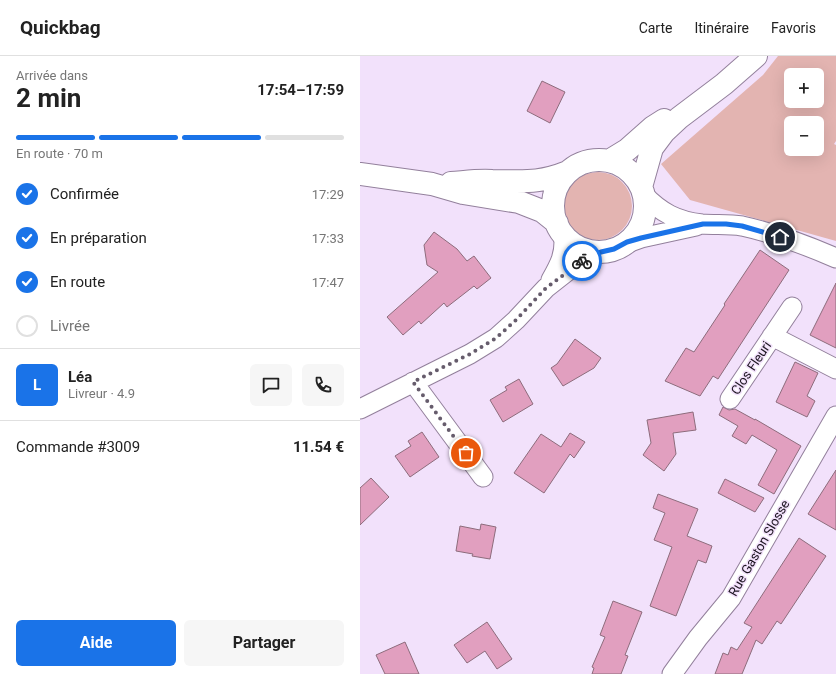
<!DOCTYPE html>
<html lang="fr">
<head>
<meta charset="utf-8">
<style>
	:root { --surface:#fff; --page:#f6f6f6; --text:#222; --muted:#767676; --line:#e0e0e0; --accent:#1a73e8 }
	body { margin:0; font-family:Roboto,sans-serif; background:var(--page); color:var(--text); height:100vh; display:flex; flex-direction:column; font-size:15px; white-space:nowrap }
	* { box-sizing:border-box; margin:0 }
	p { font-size:13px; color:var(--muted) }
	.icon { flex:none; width:22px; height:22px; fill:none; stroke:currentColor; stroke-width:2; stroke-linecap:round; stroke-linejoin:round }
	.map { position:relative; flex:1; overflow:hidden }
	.details { display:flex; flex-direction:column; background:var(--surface); width:360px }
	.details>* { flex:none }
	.fabs { position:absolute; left:424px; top:12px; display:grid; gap:8px }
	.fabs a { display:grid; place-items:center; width:40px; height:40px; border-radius:6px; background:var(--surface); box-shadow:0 4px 16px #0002; font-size:20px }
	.pin { position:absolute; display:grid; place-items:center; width:34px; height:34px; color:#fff; margin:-17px; border:2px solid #fff; border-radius:50%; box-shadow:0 1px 4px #0007 }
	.courier { position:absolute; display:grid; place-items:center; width:40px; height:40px; margin:-20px; border:3px solid #1a73e8; border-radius:50%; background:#fff; color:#222; box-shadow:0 1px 5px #0007 }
	.overview em { font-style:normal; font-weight:700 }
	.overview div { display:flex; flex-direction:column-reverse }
	.overview { display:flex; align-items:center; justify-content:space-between; height:68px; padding:0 16px }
	h1 { font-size:26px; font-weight:700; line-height:30px }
	.bar { display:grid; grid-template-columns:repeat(4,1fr); gap:6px 4px; align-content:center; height:48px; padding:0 16px }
	.bar i { height:5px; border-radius:3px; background:var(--line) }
	.bar .selected { background:var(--accent) }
	.bar p { grid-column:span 4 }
	.line { display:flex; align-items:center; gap:10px; padding:0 16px; border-top:1px solid var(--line) }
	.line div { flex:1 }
	.round { display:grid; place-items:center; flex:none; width:42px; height:42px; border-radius:6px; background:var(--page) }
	ol { padding:0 16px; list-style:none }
	li { display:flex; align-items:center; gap:12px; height:44px }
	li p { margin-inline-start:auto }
	li .icon { padding:4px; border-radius:50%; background:var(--accent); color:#fff; stroke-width:4 }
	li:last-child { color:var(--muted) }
	li i { width:22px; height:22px; border:2px solid var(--line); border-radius:50% }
	.action { display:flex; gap:8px; margin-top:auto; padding:8px 16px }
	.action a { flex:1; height:46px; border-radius:6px; background:var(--accent); color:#fff; font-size:16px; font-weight:700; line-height:46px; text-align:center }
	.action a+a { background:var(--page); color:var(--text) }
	header { display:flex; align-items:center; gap:24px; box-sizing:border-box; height:56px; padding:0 20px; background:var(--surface); border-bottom:1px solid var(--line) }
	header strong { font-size:19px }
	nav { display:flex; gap:22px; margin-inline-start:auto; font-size:14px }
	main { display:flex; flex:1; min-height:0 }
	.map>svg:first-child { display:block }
	.green { fill:#e3b4b1; fill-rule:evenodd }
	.building { fill:#e19fbf; stroke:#8d6c7c }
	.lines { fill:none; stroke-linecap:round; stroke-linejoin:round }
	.street-casing { stroke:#93809c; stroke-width:21 }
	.secondary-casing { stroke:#93809c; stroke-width:24 }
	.street { stroke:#fff; stroke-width:19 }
	.secondary { stroke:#fff; stroke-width:22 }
	.done { stroke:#665c6c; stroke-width:4; stroke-dasharray:0 7.2 }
	.route { stroke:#1a73e8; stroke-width:5 }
	.labels { text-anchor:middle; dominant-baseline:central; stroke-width:3; stroke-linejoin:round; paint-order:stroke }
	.street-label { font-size:13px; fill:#1b141f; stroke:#f2e1fb }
</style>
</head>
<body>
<header>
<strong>Quickbag</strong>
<nav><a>Carte</a><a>Itinéraire</a><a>Favoris</a></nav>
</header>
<main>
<section class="details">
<div class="overview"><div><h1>2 min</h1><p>Arrivée dans</p></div><em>17:54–17:59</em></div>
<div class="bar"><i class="selected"></i><i class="selected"></i><i class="selected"></i><i></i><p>En route · 70 m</p></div>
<ol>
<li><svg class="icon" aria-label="check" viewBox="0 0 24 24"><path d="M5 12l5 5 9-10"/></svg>Confirmée<p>17:29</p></li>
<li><svg class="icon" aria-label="check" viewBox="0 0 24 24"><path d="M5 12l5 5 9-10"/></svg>En préparation<p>17:33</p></li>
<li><svg class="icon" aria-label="check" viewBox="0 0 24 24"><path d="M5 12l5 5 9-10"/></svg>En route<p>17:47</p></li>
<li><i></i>Livrée</li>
</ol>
<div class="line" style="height:72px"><b class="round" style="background:var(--accent);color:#fff">L</b><div><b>Léa</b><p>Livreur · 4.9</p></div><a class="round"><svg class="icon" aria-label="chat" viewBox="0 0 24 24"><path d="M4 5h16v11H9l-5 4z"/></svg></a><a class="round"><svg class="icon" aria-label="phone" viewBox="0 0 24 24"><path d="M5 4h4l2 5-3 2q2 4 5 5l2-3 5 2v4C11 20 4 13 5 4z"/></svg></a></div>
<div class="line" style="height:52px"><div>Commande #3009</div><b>11.54 €</b></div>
<div class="action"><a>Aide</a><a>Partager</a></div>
</section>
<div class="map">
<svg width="476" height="618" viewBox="0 0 476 618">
	<rect width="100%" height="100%" fill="#f2e1fb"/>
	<path class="green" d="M418,0H476V85L474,88L476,89V185L330,144L301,108L403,19ZM431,19H457V45H431ZM431,67H457V93H431Z
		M204 150a34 34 0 1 1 68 0a34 34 0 1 1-68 0Z"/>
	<path class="building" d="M182,25L205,36L190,67L167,55Z
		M74,176L97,193L107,205L114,200L131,222L117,233L114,230L87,251L84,247L61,268L59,265L43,279L27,261L78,216L67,209L64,189Z
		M400,194L429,214L358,323L353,320L340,340L305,325L326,292L334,296L365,249L364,248Z
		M476,227V292L450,279Z
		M215,283L241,302L234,312L203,330L191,312L197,308Z
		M435,306L458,317L447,340L455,345L447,361L416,346Z
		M159,323L173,348L143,366L130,344L147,334L145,331Z
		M363,351L369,354L375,353L395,364V363L441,390L414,438L398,429L417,394L392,379L386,388L372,380L378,370L359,359Z
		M333,356L336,374L313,377L316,398L304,415L283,399L291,387L287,364Z
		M62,376L79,401L50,421L35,400L51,390L48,385Z
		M210,377L225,386L214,402L210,398L184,437L154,417L181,378L201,391Z
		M476,414V474L448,458Z
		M11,422L29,441L0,469V432Z
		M365,423L404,442L395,456L358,437Z
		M298,438L338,453L327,480L352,490L346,507L338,504L316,560L290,550L312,491L294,484L305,457L293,452Z
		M121,468L136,471L130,503L112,500L113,498L96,495L100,470L120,474Z
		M439,482L466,500L421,568L417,565L402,588L396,584L382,618H355L363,597L368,599L371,591L377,594L392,571L384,567Z
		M253,545L282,556L265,599L268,600L261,618H232L234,612L232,611L245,581L240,579Z
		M127,566L152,603L137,613L125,595L107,607L94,589Z
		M45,586L59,618H25L16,599Z"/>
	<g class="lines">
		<defs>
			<path id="street" d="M283,138C301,157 317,165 342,168C356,169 369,168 382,170C414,177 446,189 476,202
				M267,187L281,182L336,170
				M191,224C200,208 205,199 204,180
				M412,280L476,313
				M53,326L123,421
				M370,343L432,251
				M0,353L110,298L136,282L156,264L186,232L214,210L241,196
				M312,618L338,582L371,542L476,360"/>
			<path id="secondary" d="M193 150a46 46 0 1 1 92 0a46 46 0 1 1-92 0Z
				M249,105L267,94L293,71L304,64
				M0,118L72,128L103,137L159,146L182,155L197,167
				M91,127C105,126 118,124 132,125C163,125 178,128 208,116
				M281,131L292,92L304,76L319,62L364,28L396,0"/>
		</defs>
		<use href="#street" class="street-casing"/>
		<use href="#secondary" class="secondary-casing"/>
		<use href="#street" class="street"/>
		<use href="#secondary" class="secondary"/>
	</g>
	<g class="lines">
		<path class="done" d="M106,397L53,326L110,298L136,282L156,264L186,232L222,205"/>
		<path class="route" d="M222,205L241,196L254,193L267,186L281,182L343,168H366L382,170L420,181"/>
	</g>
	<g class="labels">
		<g class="street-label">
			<text transform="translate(391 312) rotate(-56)">Clos Fleuri</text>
			<text transform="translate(399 492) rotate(-60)">Rue Gaston Slosse</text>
		</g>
	</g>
</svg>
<div class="fabs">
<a>+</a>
<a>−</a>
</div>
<div class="pin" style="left:106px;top:397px;background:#ea580c"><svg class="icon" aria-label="bag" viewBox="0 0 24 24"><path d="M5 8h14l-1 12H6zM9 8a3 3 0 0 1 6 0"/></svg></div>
<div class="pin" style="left:420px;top:181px;background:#1f2937"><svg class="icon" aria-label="home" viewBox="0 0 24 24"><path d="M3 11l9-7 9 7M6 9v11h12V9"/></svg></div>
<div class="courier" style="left:222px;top:205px"><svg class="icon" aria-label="bike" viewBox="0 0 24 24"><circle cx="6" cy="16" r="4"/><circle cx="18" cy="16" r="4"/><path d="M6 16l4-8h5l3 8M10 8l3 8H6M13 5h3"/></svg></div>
</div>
</main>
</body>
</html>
